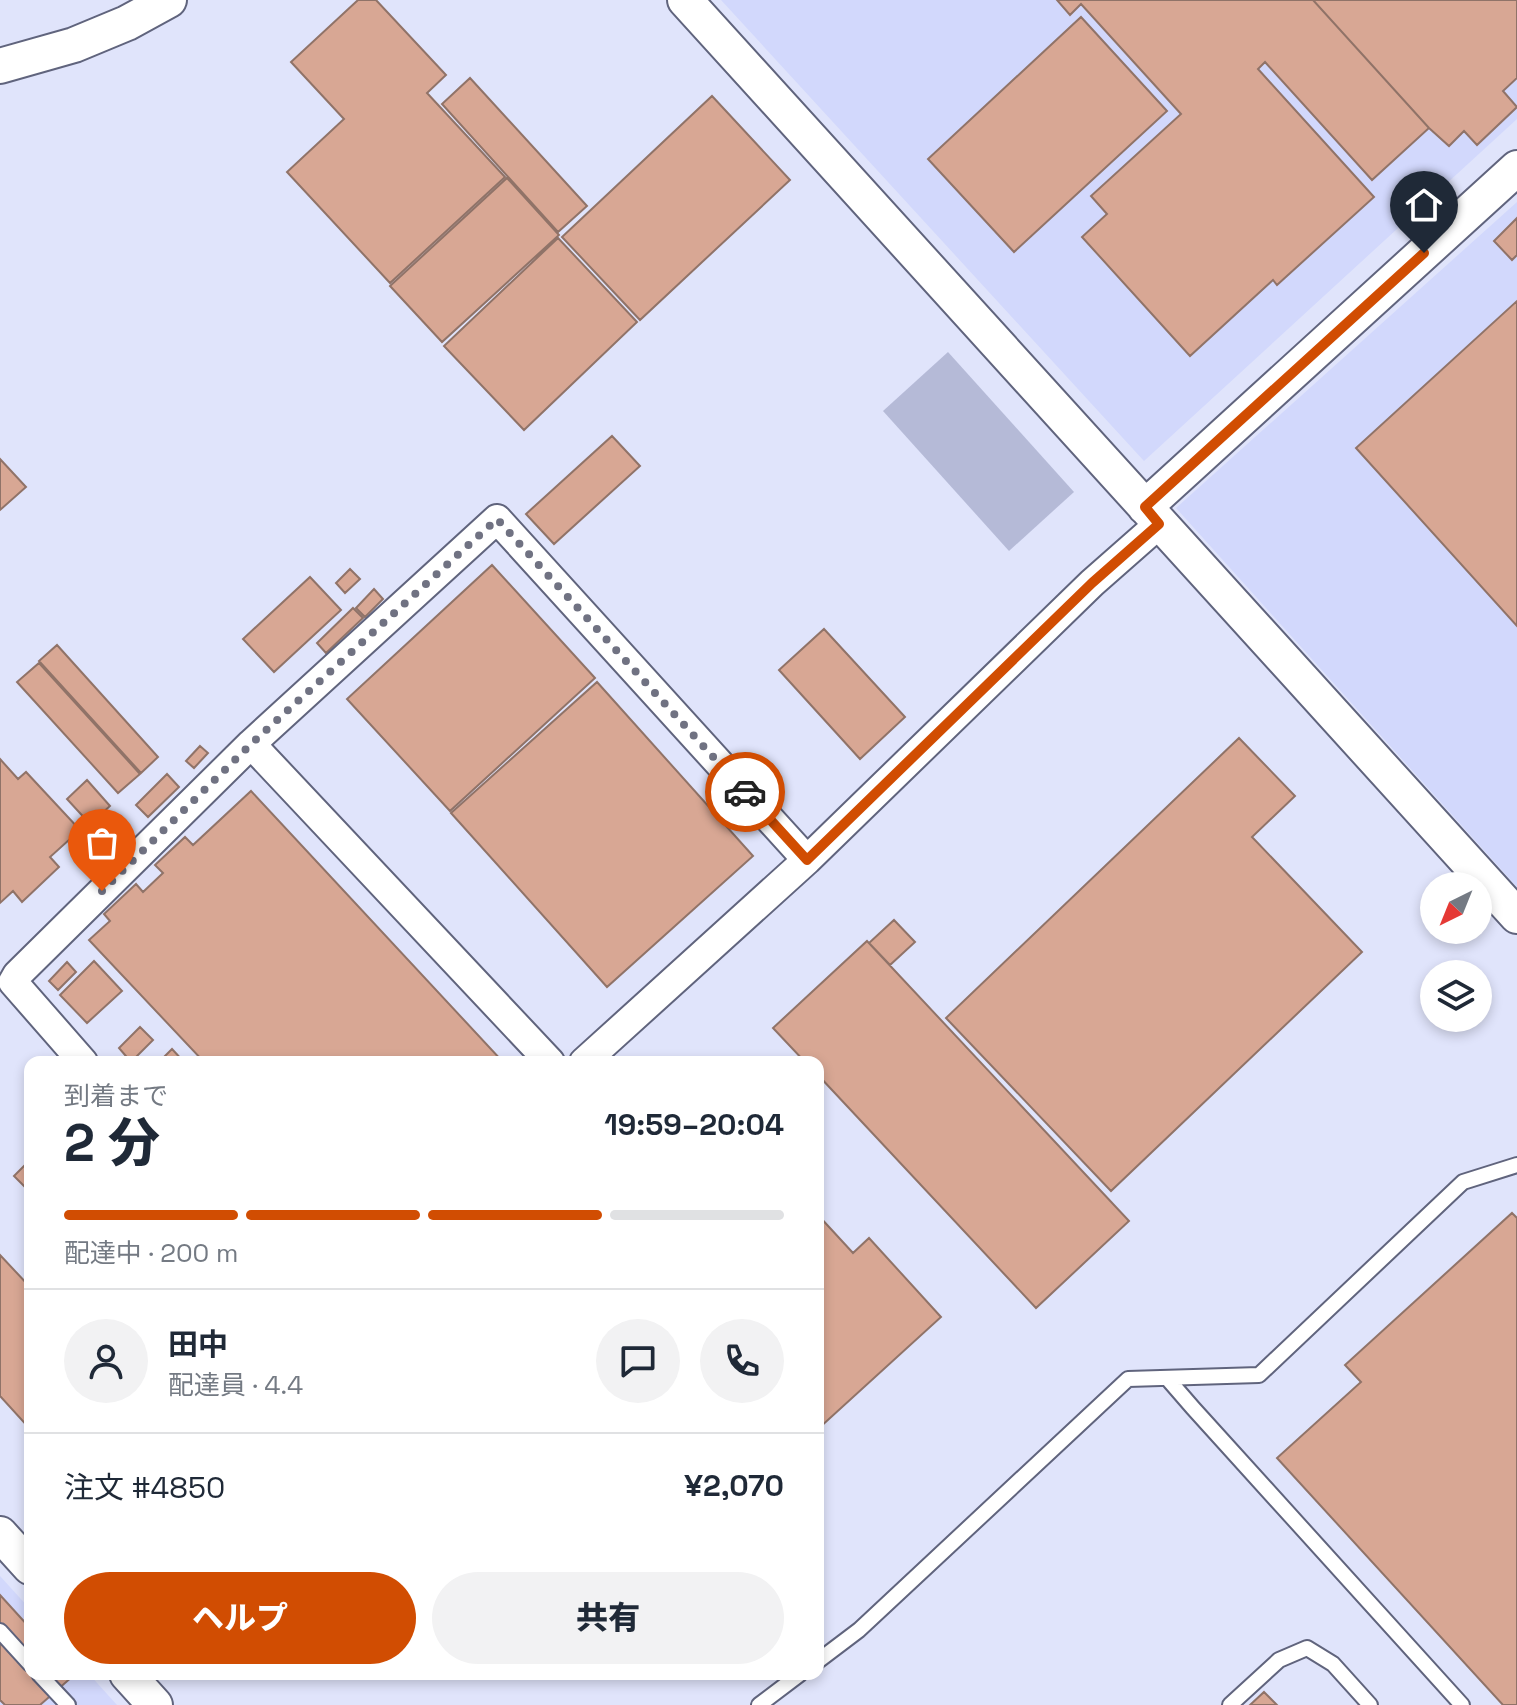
<!DOCTYPE html>
<html lang="ja">
<head>
<meta charset="utf-8">
<style>
	:root { --surface:#fff; --page:#f2f2f3; --text:#1f2937; --muted:#747a83; --line:#e0e1e3; --accent:#d14d02 }
	body { margin:0; font-family:"Space Grotesk","Noto Sans JP",sans-serif; background:var(--page); color:var(--text); height:100vh; display:flex; flex-direction:column; font-size:30px; white-space:nowrap }
	* { box-sizing:border-box; margin:0 }
	p { font-size:26px; color:var(--muted) }
	.icon { flex:none; width:44px; height:44px; fill:none; stroke:currentColor; stroke-width:2; stroke-linecap:round; stroke-linejoin:round }
	.map { position:relative; flex:1; overflow:hidden }
	.drawer { position:absolute; left:24px; top:1056px; width:800px; height:624px; display:flex; flex-direction:column; background:var(--surface); border-radius:16px; box-shadow:0 4px 12px #0003 }
	.drawer>* { flex:none }
	.needle { width:52px; rotate:223deg }
	.buttons { position:absolute; left:1420px; top:872px; display:grid; gap:16px }
	.buttons a { display:grid; place-items:center; width:72px; height:72px; border-radius:50%; background:var(--surface); box-shadow:0 4px 12px #0003; font-size:40px }
	.pin { position:absolute; display:grid; place-items:center; width:68px; height:68px; color:#fff; margin:-82px -34px; border-radius:50% 50% 50% 0; rotate:-45deg; box-shadow:0 0 8px #0007 }
	.pin .icon { rotate:45deg }
	.courier { position:absolute; display:grid; place-items:center; width:80px; height:80px; margin:-40px; border:6px solid #d14d02; border-radius:50%; background:#fff; color:#222; box-shadow:0 2px 10px #0007 }
	.overview em { font-style:normal; font-weight:800 }
	.overview div { display:flex; flex-direction:column-reverse }
	.overview { display:flex; align-items:center; justify-content:space-between; height:136px; padding:0 40px }
	h1 { font-size:52px; font-weight:800; line-height:60px }
	.bar { display:grid; grid-template-columns:repeat(4,1fr); gap:12px 8px; align-content:center; height:96px; padding:0 40px }
	.bar i { height:10px; border-radius:6px; background:var(--line) }
	.bar .active { background:var(--accent) }
	.bar p { grid-column:span 4 }
	.line { display:flex; align-items:center; gap:20px; padding:0 40px; border-top:2px solid var(--line) }
	.line div { flex:1 }
	.round { display:grid; place-items:center; flex:none; width:84px; height:84px; border-radius:42px; background:var(--page) }
	.primary-button { display:flex; gap:16px; margin-top:auto; padding:16px 40px }
	.primary-button a { flex:1; height:92px; border-radius:48px; background:var(--accent); color:#fff; font-size:32px; font-weight:800; line-height:92px; text-align:center }
	.primary-button a+a { background:var(--page); color:var(--text) }
	.map>svg:first-child { display:block }
	.built { fill:#d2d8fc }
	.green { fill:#b5bad7 }
	.building { fill:#d8a794; stroke:#907368; stroke-width:2 }
	.lines { fill:none; stroke-linecap:round; stroke-linejoin:round }
	.service-casing { stroke:#60647d; stroke-width:18 }
	.minor-casing { stroke:#60647d; stroke-width:32 }
	.tertiary-casing { stroke:#60647d; stroke-width:38 }
	.service { stroke:#fff; stroke-width:14 }
	.minor { stroke:#fff; stroke-width:28 }
	.tertiary { stroke:#fff; stroke-width:34 }
	.done { stroke:#707282; stroke-width:8; stroke-dasharray:0 14.4 }
	.route { stroke:#d14d02; stroke-width:10 }
</style>
</head>
<body>
<div class="map">
<svg width="1517" height="1705" viewBox="0 0 1517 1705">
	<rect width="100%" height="100%" fill="#e0e4fb"/>
	<path class="built" d="M721,0H1517V119L1144,461Z
		M1517,202V887L1176,508Z
		M0,1576L30,1609V1674H89L117,1705H0Z"/>
	<path class="green" d="M948,352L1074,492L1009,551L883,411Z"/>
	<path class="building" d="M358,0H376L446,75L427,93L505,177L390,283L287,172L344,119L291,62Z
		M1057,0H1313L1429,128L1372,180L1265,62L1258,69L1374,197L1277,285L1273,280L1190,356L1082,237L1107,214L1091,196L1181,114L1081,4L1070,15Z
		M1313,0H1517V78L1503,91L1517,107L1477,145L1464,131L1449,146L1429,128Z
		M1081,17L1167,111L1014,252L928,159Z
		M470,78L587,206L558,232L442,104Z
		M712,96L790,180L640,320L562,237Z
		M507,178L559,235L442,342L390,286Z
		M1517,218V255L1512,260L1494,241Z
		M558,238L637,322L524,430L444,346Z
		M1517,301V626L1356,448Z
		M612,436L640,466L554,544L526,514Z
		M0,459L26,487L0,510Z
		M492,565L595,678L450,811L347,699Z
		M350,569L360,579L345,593L336,583Z
		M310,577L341,610L274,672L243,639Z
		M374,589L383,599L365,617L356,608Z
		M353,608L363,618L326,653L317,643Z
		M824,629L905,717L860,759L779,670Z
		M57,645L158,757L141,773L39,661Z
		M39,663L140,774L118,793L17,682Z
		M597,682L753,856L607,987L451,813Z
		M1239,738L1295,796L1252,837L1362,952L1111,1191L946,1018Z
		M200,746L208,753L194,768L186,761Z
		M0,759L18,779L26,772L80,830L50,857L59,867L22,902L13,891L0,903Z
		M167,774L179,787L148,817L136,805Z
		M87,780L110,806L90,824L67,799Z
		M251,791L503,1062H204L89,940L110,921L104,914L136,884L143,892L163,873L155,865L185,837L193,845Z
		M894,920L915,942L890,965L869,943Z
		M867,941L1129,1221L1036,1308L818,1075V1062H805L773,1028Z
		M94,961L122,991L87,1023L60,995Z
		M67,962L76,972L58,990L49,981Z
		M140,1027L153,1040L131,1062L119,1048Z
		M172,1049L184,1062H159Z
		M30,1160V1192L14,1176Z
		M1512,1213L1517,1218V1705H1503L1277,1458L1361,1382L1345,1365Z
		M818,1215L853,1253L869,1238L941,1317L818,1429Z
		M0,1255L30,1287V1429L0,1396Z
		M0,1595L30,1628V1674H71L73,1676L40,1705H5L0,1700Z
		M1264,1692L1277,1705H1250Z"/>
	<g class="lines">
		<defs>
			<path id="service" d="M1167,1378L1193,1408L1462,1705
				M0,1631L30,1664
				M818,1661L859,1630L1128,1379L1259,1375L1463,1182L1517,1165
				M39,1674L68,1705
				M759,1705L800,1674
				M1230,1705L1279,1660L1307,1648L1333,1664L1370,1705"/>
			<path id="minor" d="M251,744L550,1062
				M83,1062L13,982L17,975L251,744L497,519L807,860
				M584,1062L807,860L1092,583L1159,524"/>
			<path id="tertiary" d="M685,0L1517,916
				M0,66L74,45L127,23L169,0
				M1145,507L1517,168
				M0,1534L30,1567
				M127,1674L155,1705"/>
		</defs>
		<use href="#service" class="service-casing"/>
		<use href="#minor" class="minor-casing"/>
		<use href="#tertiary" class="tertiary-casing"/>
		<use href="#service" class="service"/>
		<use href="#minor" class="minor"/>
		<use href="#tertiary" class="tertiary"/>
	</g>
	<g class="lines">
		<path class="done" d="M102,891L251,744L497,519L745,792"/>
		<path class="route" d="M745,792L807,860L1092,583L1159,524L1145,507L1424,253"/>
	</g>
</svg>
<div class="buttons">
<a><svg class="needle" viewBox="-14 -14 28 28"><path d="M0-13l5 13h-10z" fill="#e53935"/><path d="M0 13l5-13h-10z" fill="#747a83"/></svg></a>
<a><svg class="icon" aria-label="layers" viewBox="0 0 24 24"><path d="M12 4l9 5-9 5-9-5zM3 14l9 5 9-5"/></svg></a>
</div>
<div class="pin" style="left:102px;top:891px;background:#ea580c"><svg class="icon" aria-label="bag" viewBox="0 0 24 24"><path d="M5 8h14l-1 12H6zM9 8a3 3 0 0 1 6 0"/></svg></div>
<div class="pin" style="left:1424px;top:253px;background:#1f2937"><svg class="icon" aria-label="home" viewBox="0 0 24 24"><path d="M3 11l9-7 9 7M6 9v11h12V9"/></svg></div>
<div class="courier" style="left:745px;top:792px"><svg class="icon" aria-label="car" viewBox="0 0 24 24"><path d="M5 17H2v-5l4-1 3-4h7l3 4 3 1v5h-3M9 17h6M6 11h13"/><circle cx="7" cy="17" r="2"/><circle cx="17" cy="17" r="2"/></svg></div>
<section class="drawer">
<div class="overview"><div><h1>2 分</h1><p>到着まで</p></div><em>19:59–20:04</em></div>
<div class="bar"><i class="active"></i><i class="active"></i><i class="active"></i><i></i><p>配達中 · 200 m</p></div>
<div class="line" style="height:144px"><a class="round"><svg class="icon" aria-label="person" viewBox="0 0 24 24"><circle cx="12" cy="8" r="4"/><path d="M4 21q1-7 8-7t8 7"/></svg></a><div><b>田中</b><p>配達員 · 4.4</p></div><a class="round"><svg class="icon" aria-label="chat" viewBox="0 0 24 24"><path d="M4 5h16v11H9l-5 4z"/></svg></a><a class="round"><svg class="icon" aria-label="phone" viewBox="0 0 24 24"><path d="M5 4h4l2 5-3 2q2 4 5 5l2-3 5 2v4C11 20 4 13 5 4z"/></svg></a></div>
<div class="line" style="height:104px"><div>注文 #4850</div><b>¥2,070</b></div>
<div class="primary-button"><a>ヘルプ</a><a>共有</a></div>
</section>
</div>
</body>
</html>
